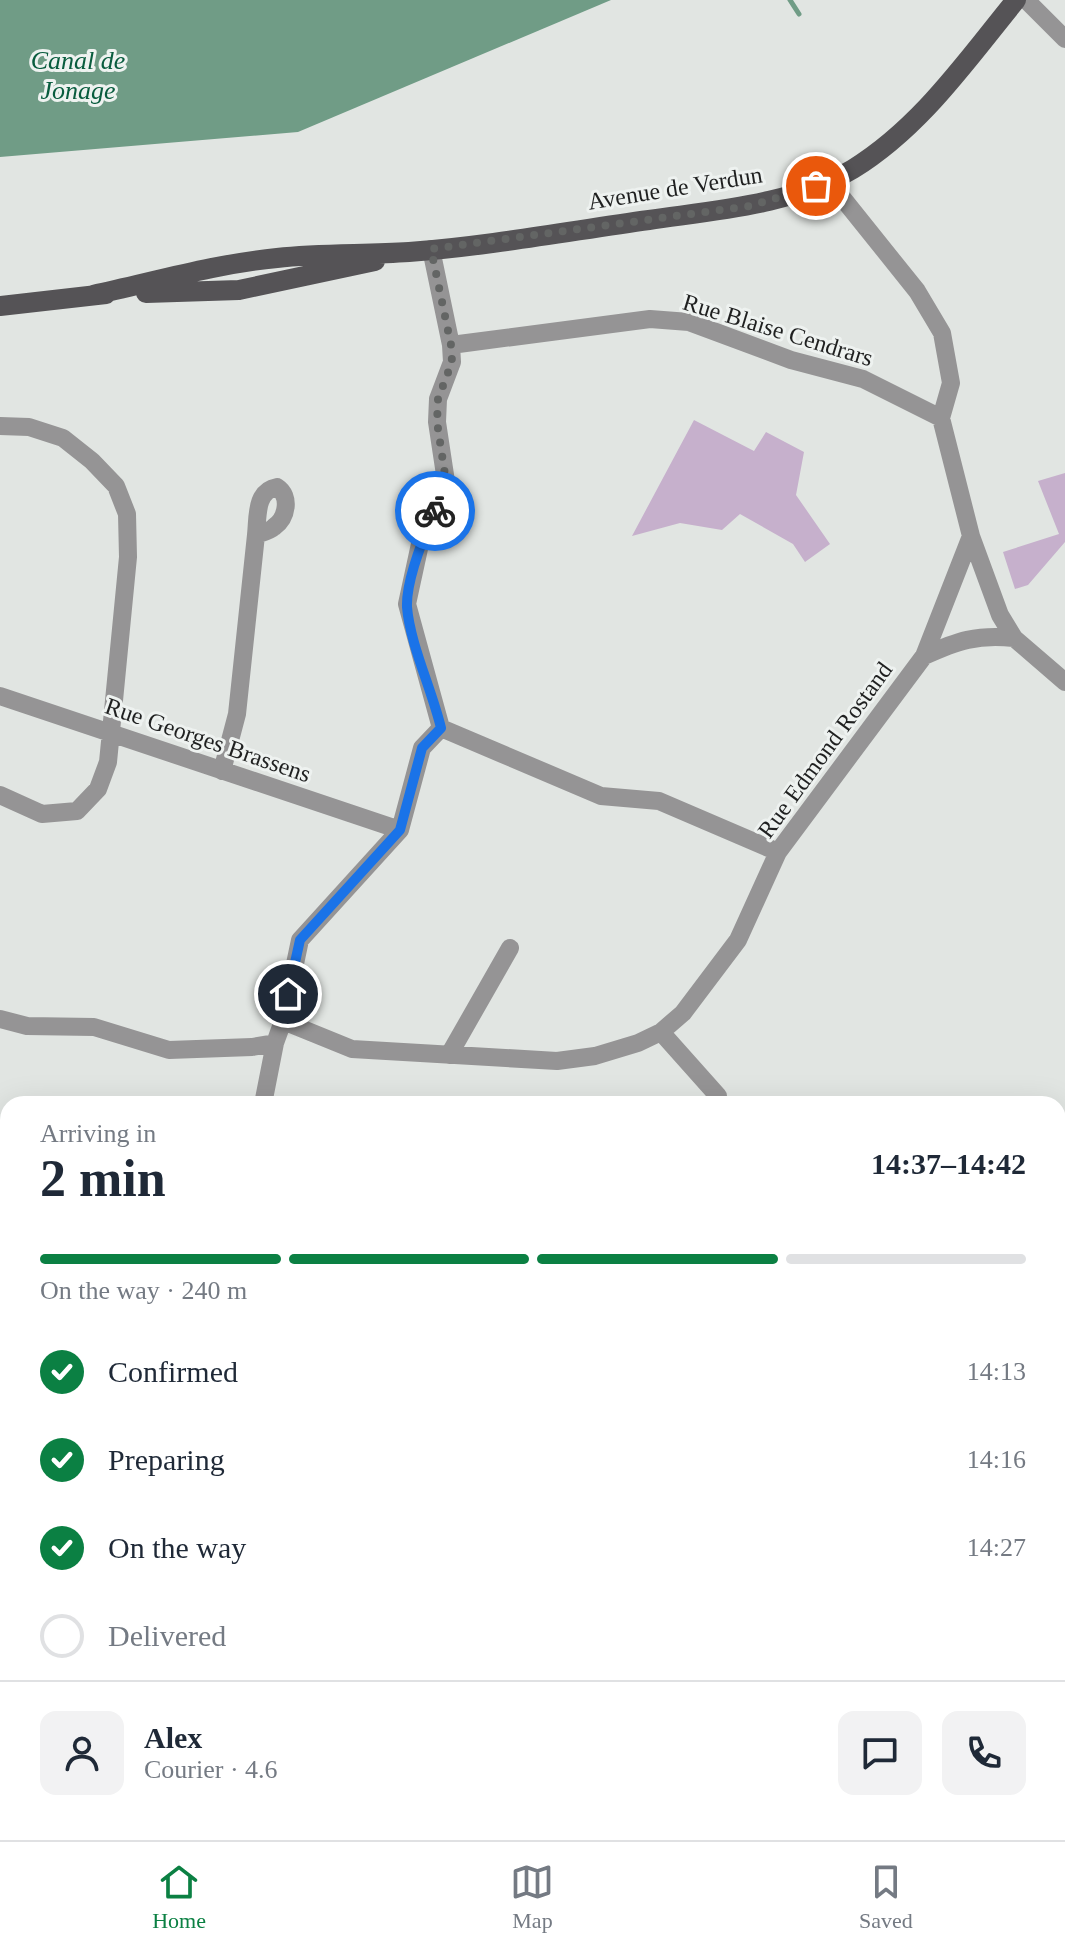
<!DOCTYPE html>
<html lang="en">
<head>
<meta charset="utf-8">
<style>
	:root { --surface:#fff; --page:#f2f2f3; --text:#1f2937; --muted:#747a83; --line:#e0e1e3; --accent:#0b8043 }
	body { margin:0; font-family:Georgia,serif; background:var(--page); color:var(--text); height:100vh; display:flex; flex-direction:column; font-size:30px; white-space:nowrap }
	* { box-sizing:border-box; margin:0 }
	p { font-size:26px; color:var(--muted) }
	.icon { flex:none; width:44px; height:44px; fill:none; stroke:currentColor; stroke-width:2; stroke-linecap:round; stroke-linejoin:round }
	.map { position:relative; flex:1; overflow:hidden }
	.drawer { position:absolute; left:0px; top:1096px; width:1066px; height:744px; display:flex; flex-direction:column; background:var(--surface); border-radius:24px 24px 0 0; box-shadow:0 8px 32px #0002 }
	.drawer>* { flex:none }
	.pin { position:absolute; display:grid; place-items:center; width:68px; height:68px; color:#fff; margin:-34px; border:4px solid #fff; border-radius:50%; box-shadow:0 2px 8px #0007 }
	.courier { position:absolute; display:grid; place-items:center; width:80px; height:80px; margin:-40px; border:6px solid #1a73e8; border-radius:50%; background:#fff; color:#222; box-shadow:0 2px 10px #0007 }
	.head em { font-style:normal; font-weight:700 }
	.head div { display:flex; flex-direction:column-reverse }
	.head { display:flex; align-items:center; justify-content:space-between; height:136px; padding:0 40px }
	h1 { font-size:52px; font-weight:700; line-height:60px }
	.bar { display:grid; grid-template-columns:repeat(4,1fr); gap:12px 8px; align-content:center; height:96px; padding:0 40px }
	.bar i { height:10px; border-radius:6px; background:var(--line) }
	.bar .active { background:var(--accent) }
	.bar p { grid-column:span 4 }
	.line { display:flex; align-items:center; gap:20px; padding:0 40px; border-top:2px solid var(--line) }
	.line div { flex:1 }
	.round { display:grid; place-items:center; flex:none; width:84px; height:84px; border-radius:16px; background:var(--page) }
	ol { padding:0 40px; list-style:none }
	li { display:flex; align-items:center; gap:24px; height:88px }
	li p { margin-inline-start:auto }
	li .icon { padding:8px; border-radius:50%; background:var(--accent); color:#fff; stroke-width:4 }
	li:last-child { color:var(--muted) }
	li i { width:44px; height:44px; border:4px solid var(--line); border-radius:50% }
	.dock { display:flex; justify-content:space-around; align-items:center; height:112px; border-top:2px solid var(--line); background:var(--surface); font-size:22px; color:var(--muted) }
	.dock a { display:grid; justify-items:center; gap:4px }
	.dock .active { color:var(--accent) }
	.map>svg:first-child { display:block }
	.built { fill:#cdd9d3 }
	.green { fill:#c6b0cc }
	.water { fill:#709c86 }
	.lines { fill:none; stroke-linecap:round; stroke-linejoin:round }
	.stream { stroke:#709c86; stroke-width:5 }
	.minor { stroke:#959495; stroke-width:18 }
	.major { stroke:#555356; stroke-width:20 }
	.done { stroke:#636564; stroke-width:8; stroke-dasharray:0 14.4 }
	.route { stroke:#1a73e8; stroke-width:10 }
	.labels { text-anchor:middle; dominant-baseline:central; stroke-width:6; stroke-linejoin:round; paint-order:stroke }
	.street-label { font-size:24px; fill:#1f2020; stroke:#eef2f0 }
	.water-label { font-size:26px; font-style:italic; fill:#0a5d3f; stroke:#eef2f0 }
</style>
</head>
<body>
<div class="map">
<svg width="1065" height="1840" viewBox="0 0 1065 1840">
	<rect width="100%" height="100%" fill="#e1e5e2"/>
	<path class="built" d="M1065,1463V1840H870L875,1832H1058V1479Z"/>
	<path class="green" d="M694,420L754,451L766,432L804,452L796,495L830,544L805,562L793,544L740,514L722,530L680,523L632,536Z
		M1065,473V542L1028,585L1015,589L1003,552L1059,534L1038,481Z
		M8,1692V1832H117L80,1840H0V1707Z"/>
	<path class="water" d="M0,0H611L298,132L0,157Z"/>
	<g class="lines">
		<path class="stream" d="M790,0L799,14"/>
		<path class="minor" d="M1026,0L1065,39
			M831,180L840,195L917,291L942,333L951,383L941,418L971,536L1000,615L1014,638L1065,682
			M451,345L650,319L689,322L791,360L863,379L941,418
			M0,426L29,427L63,438L92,461L116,486L127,514L128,557L108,762L98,789L77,811L42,814L0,795
			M924,656C957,641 977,634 1014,638
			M0,696L400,830
			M441,728L601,796L659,801L778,852
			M222,771L237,714L256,535C258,517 255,491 277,487C291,496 287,518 274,527C270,531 262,533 256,535
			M0,1019L27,1026L94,1027L169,1050L252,1047L275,1043L283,1021L300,940L400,830L422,748L441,728L407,604L420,544L447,488L437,422L438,399L452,362L451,345L431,249
			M283,1021L352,1049L557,1061L595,1056L638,1043L661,1032L683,1013L738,940L778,852L924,656L971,536
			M661,1032L718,1096
			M449,1055L510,948
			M263,1104L275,1043
			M0,1159L8,1161
			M0,1405H8
			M0,1468L8,1448
			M1058,1735L1065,1734
			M217,1840L220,1832"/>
		<path class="major" d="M146,293L239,290L375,261
			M93,295C154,282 215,264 277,258C321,253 365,255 409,252C489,246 570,231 649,220C717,210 792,205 853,169C921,127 966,61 1016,0
			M0,306L106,294
			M1058,1394L1065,1379
			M838,1840L842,1832"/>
	</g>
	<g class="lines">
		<path class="done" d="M435,511L447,488L437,422L438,399L452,362L451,345L431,249L750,206L816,186"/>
		<path class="route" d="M288,994L300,940L400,830L422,748L441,728C432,690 410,644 407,607C406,580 424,536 435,511"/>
	</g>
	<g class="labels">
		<g class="street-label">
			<text transform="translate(675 188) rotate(-9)">Avenue de Verdun</text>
			<text transform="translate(778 330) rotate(17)">Rue Blaise Cendrars</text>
			<text transform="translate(208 740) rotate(19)">Rue Georges Brassens</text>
			<text transform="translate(825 750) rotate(-54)">Rue Edmond Rostand</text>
		</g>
		<g class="water-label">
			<text x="78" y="60">Canal de<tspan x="78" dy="30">Jonage</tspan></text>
		</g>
	</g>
</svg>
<div class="pin" style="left:816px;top:186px;background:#ea580c"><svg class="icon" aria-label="bag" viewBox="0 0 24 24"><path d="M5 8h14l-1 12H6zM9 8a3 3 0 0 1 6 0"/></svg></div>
<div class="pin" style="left:288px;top:994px;background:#1f2937"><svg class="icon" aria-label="home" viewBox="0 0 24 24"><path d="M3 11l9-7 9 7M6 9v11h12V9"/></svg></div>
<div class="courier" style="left:435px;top:511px"><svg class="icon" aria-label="bike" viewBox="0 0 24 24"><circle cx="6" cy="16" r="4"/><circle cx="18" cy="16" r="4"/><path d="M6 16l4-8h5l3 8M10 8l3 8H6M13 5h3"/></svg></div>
<section class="drawer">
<div class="head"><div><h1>2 min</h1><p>Arriving in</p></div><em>14:37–14:42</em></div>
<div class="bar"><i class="active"></i><i class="active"></i><i class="active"></i><i></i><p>On the way · 240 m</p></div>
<ol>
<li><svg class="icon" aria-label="check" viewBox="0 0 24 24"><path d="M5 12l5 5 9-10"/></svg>Confirmed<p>14:13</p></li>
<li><svg class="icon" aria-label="check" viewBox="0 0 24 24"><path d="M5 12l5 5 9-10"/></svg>Preparing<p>14:16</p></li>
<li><svg class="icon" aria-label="check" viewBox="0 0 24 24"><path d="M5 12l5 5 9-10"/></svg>On the way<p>14:27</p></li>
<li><i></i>Delivered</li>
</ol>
<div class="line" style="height:144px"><a class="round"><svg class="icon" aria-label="person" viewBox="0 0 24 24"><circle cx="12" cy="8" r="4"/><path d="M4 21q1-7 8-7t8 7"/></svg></a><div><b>Alex</b><p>Courier · 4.6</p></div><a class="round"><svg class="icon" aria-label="chat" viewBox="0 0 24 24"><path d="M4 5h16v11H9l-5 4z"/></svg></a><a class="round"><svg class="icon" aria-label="phone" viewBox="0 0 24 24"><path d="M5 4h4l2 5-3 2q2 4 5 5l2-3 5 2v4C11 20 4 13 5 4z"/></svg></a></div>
</section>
</div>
<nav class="dock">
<a class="active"><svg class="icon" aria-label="home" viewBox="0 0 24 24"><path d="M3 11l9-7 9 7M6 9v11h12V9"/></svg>Home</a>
<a><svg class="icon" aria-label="map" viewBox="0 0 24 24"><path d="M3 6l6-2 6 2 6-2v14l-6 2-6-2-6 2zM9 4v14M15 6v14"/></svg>Map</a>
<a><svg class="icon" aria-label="saved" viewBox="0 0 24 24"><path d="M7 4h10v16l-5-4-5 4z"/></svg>Saved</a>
</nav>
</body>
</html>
